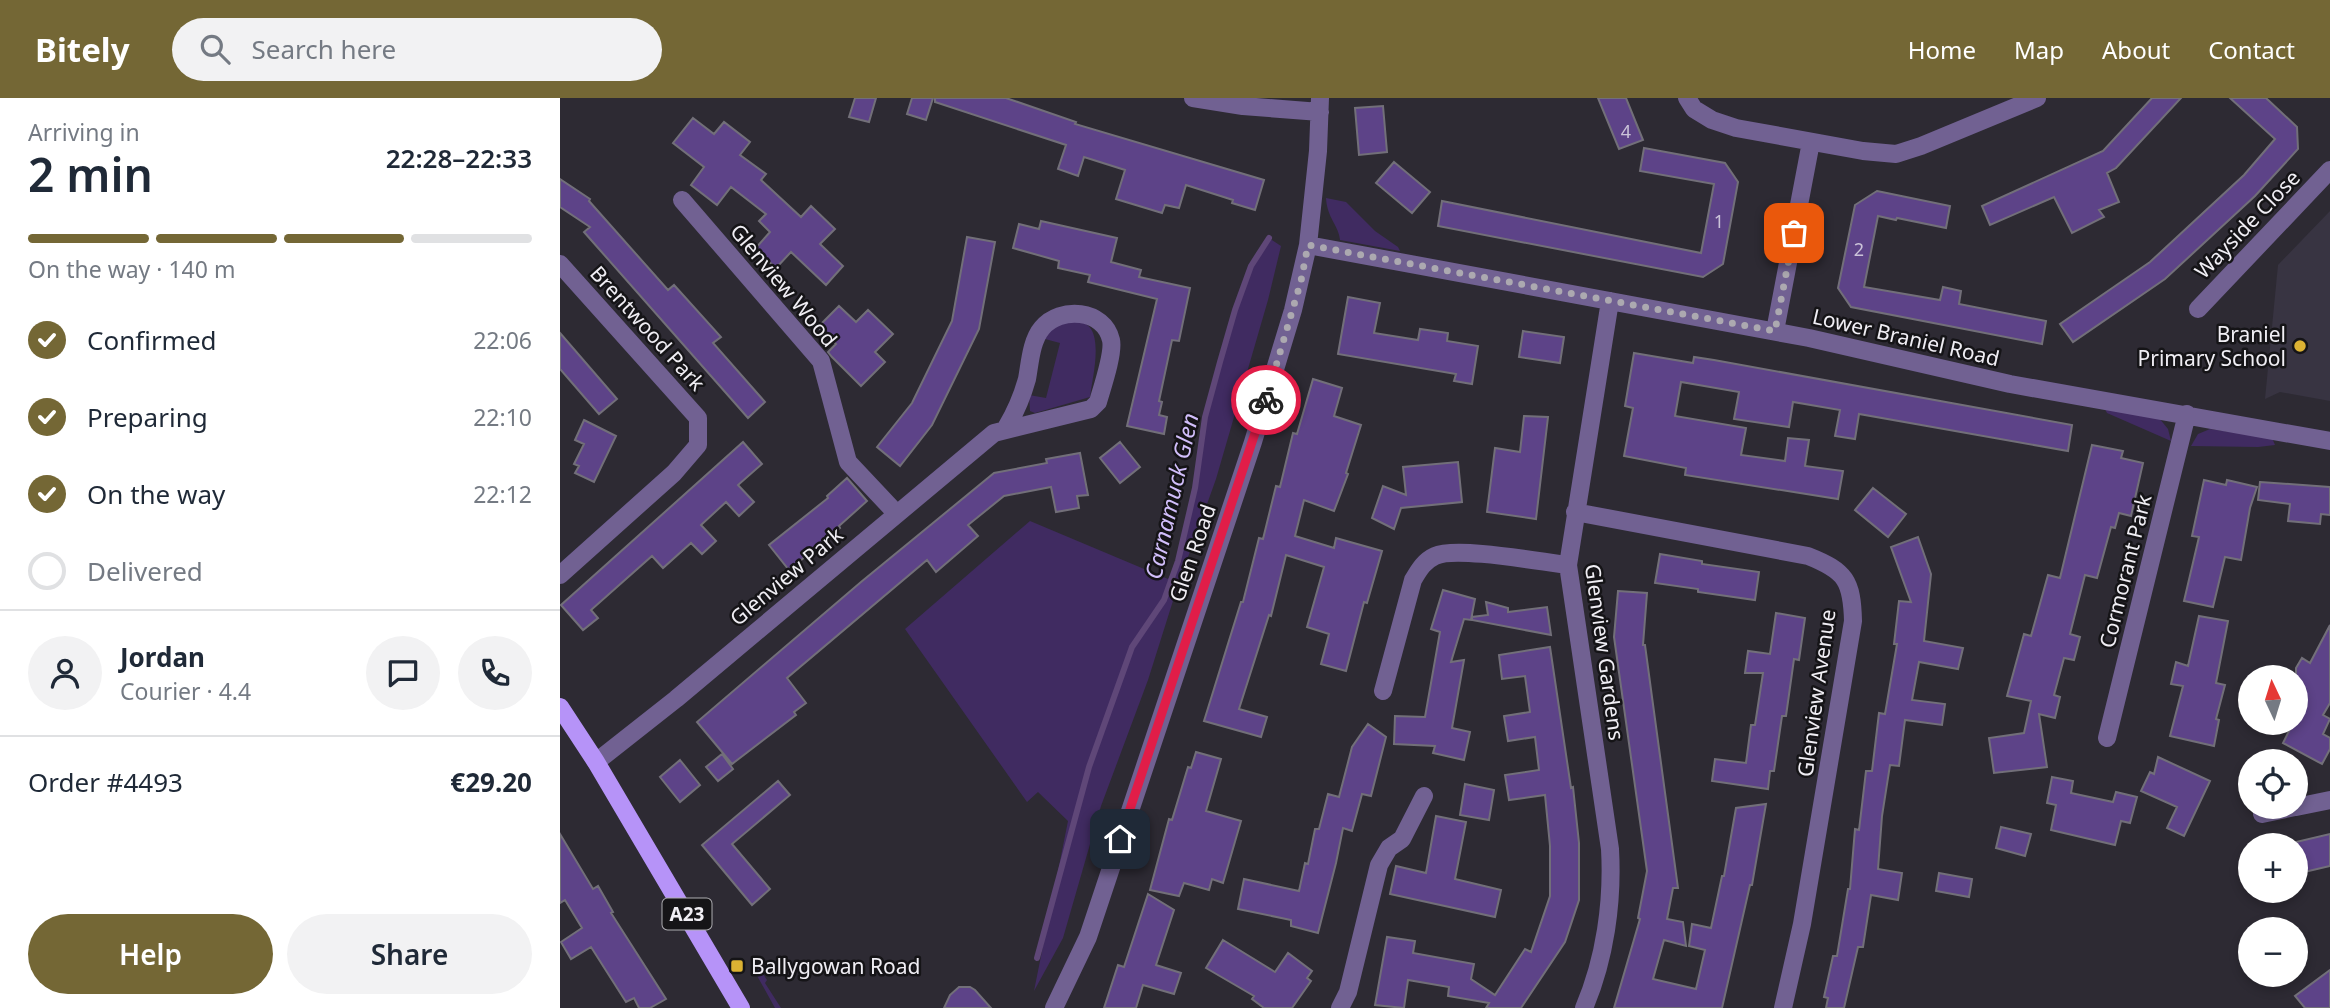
<!DOCTYPE html>
<html lang="en">
<head>
<meta charset="utf-8">
<style>
	:root { --surface:#fff; --page:#f2f2f3; --text:#1f2937; --muted:#747a83; --line:#e0e1e3; --accent:#746735 }
	body { margin:0; font-family:"Noto Sans",sans-serif; background:var(--page); color:var(--text); height:100vh; display:flex; flex-direction:column; font-size:26px; white-space:nowrap }
	* { box-sizing:border-box; margin:0 }
	p { font-size:23px; color:var(--muted) }
	.icon { flex:none; width:38px; height:38px; fill:none; stroke:currentColor; stroke-width:2; stroke-linecap:round; stroke-linejoin:round }
	.map { position:relative; flex:1; overflow:hidden }
	.details { display:flex; flex-direction:column; background:var(--surface); width:560px }
	.details>* { flex:none }
	.needle { width:46px; rotate:356deg }
	.fabs { position:absolute; left:1678px; top:567px; display:grid; gap:14px }
	.fabs a { display:grid; place-items:center; width:70px; height:70px; border-radius:50%; background:var(--surface); box-shadow:0 4px 10px #0003; font-size:35px }
	.pin { position:absolute; display:grid; place-items:center; width:60px; height:60px; color:#fff; margin:-30px; border-radius:14px; box-shadow:0 4px 10px #0006 }
	.courier { position:absolute; display:grid; place-items:center; width:70px; height:70px; margin:-35px; border:5px solid #e11d48; border-radius:50%; background:#fff; color:#222; box-shadow:0 2px 9px #0007 }
	.head em { font-style:normal; font-weight:600 }
	.head div { display:flex; flex-direction:column-reverse }
	.head { display:flex; align-items:center; justify-content:space-between; height:119px; padding:0 28px }
	h1 { font-size:46px; font-weight:600; line-height:52px }
	.bar { display:grid; grid-template-columns:repeat(4,1fr); gap:10px 7px; align-content:center; height:84px; padding:0 28px }
	.bar i { height:9px; border-radius:5px; background:var(--line) }
	.bar .current { background:var(--accent) }
	.bar p { grid-column:span 4 }
	.line { display:flex; align-items:center; gap:18px; padding:0 28px; border-top:2px solid var(--line) }
	.line div { flex:1 }
	.round { display:grid; place-items:center; flex:none; width:74px; height:74px; border-radius:37px; background:var(--page) }
	ol { padding:0 28px; list-style:none }
	li { display:flex; align-items:center; gap:21px; height:77px }
	li p { margin-inline-start:auto }
	li .icon { padding:7px; border-radius:50%; background:var(--accent); color:#fff; stroke-width:4 }
	li:last-child { color:var(--muted) }
	li i { width:38px; height:38px; border:4px solid var(--line); border-radius:50% }
	.primary-button { display:flex; gap:14px; margin-top:auto; padding:14px 28px }
	.primary-button a { flex:1; height:80px; border-radius:42px; background:var(--accent); color:#fff; font-size:28px; font-weight:600; line-height:80px; text-align:center }
	.primary-button a+a { background:var(--page); color:var(--text) }
	header { display:flex; align-items:center; gap:42px; box-sizing:border-box; height:98px; padding:0 35px; background:var(--accent); color:#fff }
	header strong { font-size:33px }
	nav { display:flex; gap:38px; margin-inline-start:auto; font-size:24px }
	.search { width:490px; height:63px; background:var(--page); display:flex; align-items:center; gap:18px; box-sizing:border-box; padding:0 24px; border-radius:38px; color:var(--muted); font-size:26px }
	main { display:flex; flex:1; min-height:0 }
	.map>svg:first-child { display:block }
	.built { fill:#383442 }
	.green { fill:#402b61 }
	.lines { fill:none; stroke-linecap:round; stroke-linejoin:round }
	.stream { stroke:#5f4778; stroke-width:6 }
	.building { fill:#5d4388; stroke:#726f79; stroke-width:2 }
	.minor { stroke:#716192; stroke-width:18 }
	.major { stroke:#b693f8; stroke-width:18 }
	.done { stroke:#aca9b0; stroke-width:7; stroke-dasharray:0 12.6 }
	.route { stroke:#e11d48; stroke-width:9 }
	.poi-dot { fill:#dcb233; stroke:#151417; stroke-width:2.5 }
	.labels { text-anchor:middle; dominant-baseline:central; stroke-width:5; stroke-linejoin:round; paint-order:stroke }
	.number-label { font-size:18px; fill:#cbc3d9 }
	.shield { fill:#151417; stroke:#aeadb2; stroke-width:2 }
	.shield-label { font-size:19px; font-weight:bold; fill:#f0eef4 }
	.street-label { font-size:21px; fill:#f0eef4; stroke:#151417 }
	.poi-label { font-size:21px; fill:#f0eef4; stroke:#151417; text-anchor:end }
	.water-label { font-size:23px; font-style:italic; fill:#d1befa; stroke:#151417 }
</style>
</head>
<body>
<header>
<strong>Bitely</strong>
<div class="search"><svg class="icon" aria-label="search" viewBox="0 0 24 24"><circle cx="10" cy="10" r="6"/><path d="M15 15l6 6"/></svg>Search here</div>
<nav><a>Home</a><a>Map</a><a>About</a><a>Contact</a></nav>
</header>
<main>
<section class="details">
<div class="head"><div><h1>2 min</h1><p>Arriving in</p></div><em>22:28–22:33</em></div>
<div class="bar"><i class="current"></i><i class="current"></i><i class="current"></i><i></i><p>On the way · 140 m</p></div>
<ol>
<li><svg class="icon" aria-label="check" viewBox="0 0 24 24"><path d="M5 12l5 5 9-10"/></svg>Confirmed<p>22:06</p></li>
<li><svg class="icon" aria-label="check" viewBox="0 0 24 24"><path d="M5 12l5 5 9-10"/></svg>Preparing<p>22:10</p></li>
<li><svg class="icon" aria-label="check" viewBox="0 0 24 24"><path d="M5 12l5 5 9-10"/></svg>On the way<p>22:12</p></li>
<li><i></i>Delivered</li>
</ol>
<div class="line" style="height:126px"><a class="round"><svg class="icon" aria-label="person" viewBox="0 0 24 24"><circle cx="12" cy="8" r="4"/><path d="M4 21q1-7 8-7t8 7"/></svg></a><div><b>Jordan</b><p>Courier · 4.4</p></div><a class="round"><svg class="icon" aria-label="chat" viewBox="0 0 24 24"><path d="M4 5h16v11H9l-5 4z"/></svg></a><a class="round"><svg class="icon" aria-label="phone" viewBox="0 0 24 24"><path d="M5 4h4l2 5-3 2q2 4 5 5l2-3 5 2v4C11 20 4 13 5 4z"/></svg></a></div>
<div class="line" style="height:91px"><div>Order #4493</div><b>€29.20</b></div>
<div class="primary-button"><a>Help</a><a>Share</a></div>
</section>
<div class="map">
<svg width="1770" height="910" viewBox="0 0 1770 910">
	<rect width="100%" height="100%" fill="#2d2a33"/>
	<path class="built" d="M1770,113V303L1720,294L1705,301L1718,167Z"/>
	<path class="green" d="M766,100L786,104L815,133L838,149L840,153L780,142C779,128 767,120 766,100Z
		M709,140L721,148L708,202L656,381L618,487L588,582L541,708L503,840L474,893L508,723L478,694L467,704L345,531L470,423L608,481L618,463L635,390L645,323L660,264L690,172Z
		M503,224C508,224 516,223 521,224C546,230 532,280 530,299L475,315L470,313L469,297L486,300L500,245L485,241V238L495,228Z
		M1545,311L1599,320L1608,331L1611,343L1547,315Z
		M1650,331L1712,340L1715,347L1698,349L1631,348L1638,336Z
		M199,870L207,882L205,885L221,910H215L195,874Z"/>
	<g class="lines">
		<path class="stream" d="M477,860L529,669L572,549L604,502L618,463L635,390L645,319L660,264L675,212L691,168L709,140"/>
	</g>
	<path class="building" d="M295,0H316L309,24L289,19Z
		M352,0H373L366,22L347,16Z
		M375,0H446L516,24L515,26L704,82L695,112L672,105L673,102L626,87L619,110L605,107L602,115L556,101L565,72L524,59L518,78L498,71L506,47L375,4Z
		M1038,0H1066L1083,42L1059,51Z
		M1592,0H1621L1556,70L1547,75L1559,104L1539,112L1544,119L1512,135L1494,99L1430,127L1422,108L1543,53Z
		M1670,0H1706L1737,29L1738,51L1695,98L1605,181L1513,244L1500,226L1590,164L1684,77L1715,41Z
		M823,8L827,54L799,57L795,10Z
		M133,20L154,36L164,24L190,44L180,57L206,76L201,82L241,119L251,108L275,131L260,146L283,168L266,187L231,154L216,170L195,151L210,134L199,123L206,116L171,89L157,107L131,87L144,69L113,45Z
		M1084,50L1165,65L1178,84L1163,166L1143,179L878,128L882,103L1141,155L1154,86L1080,73Z
		M834,64L870,94L852,115L816,85Z
		M0,81L30,101L29,103L108,192L114,187L161,239L153,245L205,304L188,320L24,134L30,129L0,109Z
		M1317,93L1390,108L1386,130L1337,120L1336,122L1318,118L1304,189L1380,202L1383,189L1401,193L1399,206L1486,223L1482,246L1291,209L1278,190L1295,107Z
		M481,123L557,140L551,164L581,172L579,179L630,190L619,243L612,242L599,303L602,304L599,317L607,319L604,336L567,328L597,201L528,184L530,177L498,170L499,163L453,150L459,126L479,131Z
		M407,139L435,144L419,231L372,327L340,368L317,349L352,305L392,223Z
		M788,199L820,205L814,235L858,242L860,231L888,235L887,243L918,248L912,286L894,283L896,276L778,256Z
		M279,208L296,224L308,212L333,236L315,254L325,264L301,288L272,259L268,254L276,246L258,229Z
		M963,233L1004,239L1000,265L959,259Z
		M0,235L57,301L39,316L0,271Z
		M1074,255L1133,265L1134,259L1154,262L1512,327L1508,353L1299,316L1295,341L1275,338L1280,312L1233,304L1229,329L1174,321L1179,294L1121,284L1115,318L1186,330L1181,357L1225,363L1228,340L1249,342L1245,368L1283,373L1278,401L1125,377L1126,370L1064,358L1073,310L1065,308Z
		M753,281L782,290L774,318L801,327L786,375L788,376L774,413L744,402L735,438L774,450L776,440L822,453L807,505L804,504L786,573L761,566L769,536L747,529L764,469L726,457L711,518L709,517L679,611L707,619L701,639L644,623L681,504H683L699,440L703,441L716,388L720,389L733,335L737,336Z
		M964,318L988,319L976,421L927,414L935,350L960,354Z
		M24,322L56,338L34,384L15,375L19,368L14,366L24,346L15,342Z
		M183,344L202,366L178,387L194,404L179,418L166,404L141,427L156,443L142,456L131,445L103,470L92,458L31,512L38,520L23,532L1,507Z
		M560,344L580,369L560,385L540,360Z
		M1532,347L1563,353L1561,360L1583,365L1571,418L1559,415L1555,430L1551,429L1537,480L1525,477L1510,536L1520,539L1514,562L1504,560L1494,597L1500,599L1495,620L1479,616L1487,669L1434,675L1429,640L1464,635L1471,603L1447,598L1464,536L1471,538L1488,477L1500,480Z
		M520,355L528,397L517,398L519,410L496,414L491,389L444,398L408,427L418,438L376,474L367,462L227,580L246,605L234,614L236,617L172,666L137,624L301,484L434,375L487,365L486,361Z
		M898,364L902,404L841,410L834,431L812,420L823,388L846,397L843,369Z
		M287,380L307,403L279,428L280,430L229,472L209,447L268,400L267,398Z
		M1644,382L1666,387L1667,382L1697,389L1690,410L1681,462L1665,459L1653,509L1624,503L1639,439L1632,438Z
		M1700,384L1770,389V417L1761,416L1760,426L1728,423L1730,406L1698,402Z
		M1313,390L1346,416L1328,439L1295,412Z
		M1358,439L1371,476L1364,543L1403,550L1398,571L1359,564L1352,602L1385,606L1382,627L1345,622L1339,668L1330,667L1322,718L1318,771L1342,775L1338,802L1311,797L1303,849H1298L1284,910H1266L1268,900L1264,899L1273,858H1277L1288,791H1290L1295,731L1299,732L1306,673H1312L1319,615L1325,616L1337,546H1334L1339,503L1351,504L1331,449Z
		M1100,456L1142,463V466L1199,474L1195,502L1138,494V491L1095,485Z
		M883,492L915,501L911,522L904,521L891,564L904,562L892,630L910,634L904,662L873,655L875,648L834,646L835,618L865,619L880,534L871,531Z
		M1058,493L1087,495L1083,547H1085L1092,599L1118,790H1113L1107,821L1123,824L1126,848L1104,842L1093,881L1136,891L1145,852L1129,848L1132,826L1151,830L1162,778H1164L1176,710L1206,706L1192,787H1190L1162,910H1054L1080,821L1078,820L1087,773L1054,539Z
		M926,504L948,510V514L987,509L991,537L912,522V519L928,517Z
		M1216,515L1245,520L1239,562L1234,561L1226,618H1222L1214,673H1210L1208,691L1152,683L1155,661L1186,665L1191,627H1195L1203,575H1185L1188,553L1210,556Z
		M1639,518L1668,523L1656,585L1665,587L1656,621L1659,622L1654,648L1610,638L1623,588L1611,586L1616,564L1628,568Z
		M1770,527V605L1763,617L1770,621L1763,636L1770,640V651L1762,666L1723,645L1733,625H1736V570L1742,560L1750,565Z
		M990,549L1011,690L1013,689L1019,745V802L1005,844L961,910H926L929,905L888,898L889,889L848,882L844,910L815,907L827,839L855,843L853,855L914,866L911,881L935,897L965,851L971,854L990,798V748L985,697L949,702L945,677L979,672L975,639L948,643L944,618L970,614L965,578L942,581L939,557Z
		M808,626L826,639L811,698L802,696L792,733L783,730L776,765L758,835L731,828V822L678,811L684,781L739,793L745,765L748,766L755,731H759L768,696L779,699L792,649Z
		M636,654L661,661L646,713L681,723L663,785L652,781L649,792L624,785L619,798L590,792L609,721L612,722L628,669L631,670Z
		M162,656L173,671L158,683L146,669Z
		M1598,659L1650,683L1624,738L1607,730L1617,709L1581,693L1590,674L1594,676Z
		M120,662L140,687L120,704L100,679Z
		M1492,679L1513,683L1511,695L1553,704L1556,694L1577,699L1570,725L1561,723L1555,747L1491,732L1496,707L1487,705Z
		M218,683L230,697L172,746L210,791L192,807L142,747Z
		M905,686L934,692L929,722L900,717Z
		M876,718L906,724L895,781L941,792L935,819L830,796L836,768L866,775Z
		M1441,729L1471,736L1465,758L1436,750Z
		M0,736L33,791L38,788L53,814L51,815L106,901L90,910H79L74,900L66,904L31,849L11,861L1,844L22,830L5,802L0,805Z
		M1770,736V768L1736,776V744Z
		M1379,775L1412,781L1409,799L1376,793Z
		M588,796L614,812L596,867L621,875L614,896L583,887L576,910H544L558,867L564,869Z
		M663,842L715,874L728,855L752,873L747,880L751,883L732,910H704L692,901L694,898L646,870Z
		M1770,872V910H1745L1735,898Z
		M399,889H410L415,892L431,910H384L390,897Z"/>
	<g class="lines">
		<path class="minor" d="M633,0L683,8L760,14
			M1127,0L1134,11L1152,22L1176,30L1303,53L1336,56L1361,48L1477,0
			M122,102L261,263L288,364L336,415
			M748,147L1249,240L1450,286L1770,343
			M0,166L138,320V347L114,375L0,477
			M1638,211L1770,72
			M1215,233L1251,44
			M1015,414L1248,458C1286,473 1292,483 1293,523L1242,826L1223,910
			M823,593L853,482C859,472 864,463 875,458C896,448 981,464 1008,467
			M1547,640L1627,316
			M36,664L116,601L434,335L531,311L538,304C542,290 554,255 551,242C544,211 500,208 482,230C471,243 470,265 467,281C462,299 455,315 446,330
			M1736,709L1770,702
			M1702,716L1735,709
			M494,910L528,839L693,344L733,212L748,147L758,53L760,0
			M780,910L788,894L819,767L829,750L842,741L864,698
			M1024,910C1045,861 1053,804 1050,751L1008,467L1050,203"/>
		<path class="major" d="M0,609L36,664L181,910"/>
	</g>
	<g class="lines">
		<path class="done" d="M706,302L741,183L748,147L1215,233L1234,135"/>
		<path class="route" d="M560,741L706,302"/>
	</g>
	<g class="poi-dot">
		<circle cx="1740" cy="248" r="7"/>
		<rect x="170" y="861" width="14" height="14" rx="3.5"/>
	</g>
	<g class="labels">
		<g class="number-label">
			<text x="1066" y="33">4</text>
			<text x="1159" y="123">1</text>
			<text x="1299" y="151">2</text>
		</g>
		<rect class="shield" x="102.5" y="800.5" width="49" height="31" rx="5"/>
		<g class="shield-label">
			<text x="127" y="816">A23</text>
		</g>
		<g class="street-label">
			<text transform="translate(1687 126) rotate(-46)">Wayside Close</text>
			<text transform="translate(224 187) rotate(50)">Glenview Wood</text>
			<text transform="translate(88 230) rotate(48)">Brentwood Park</text>
			<text transform="translate(1346 239) rotate(13)">Lower Braniel Road</text>
			<text transform="translate(632 455) rotate(-71)">Glen Road</text>
			<text transform="translate(1565 473) rotate(-76)">Cormorant Park</text>
			<text transform="translate(226 478) rotate(-40)">Glenview Park</text>
			<text transform="translate(1045 554) rotate(82)">Glenview Gardens</text>
			<text transform="translate(1256 595) rotate(-82)">Glenview Avenue</text>
		</g>
		<g class="poi-label">
			<text x="1726" y="236">Braniel<tspan x="1726" dy="24">Primary School</tspan></text>
			<text x="191" y="868" text-anchor="start">Ballygowan Road</text>
		</g>
		<g class="water-label">
			<text transform="translate(611 398) rotate(-77)">Carnamuck Glen</text>
		</g>
	</g>
</svg>
<div class="fabs">
<a><svg class="needle" viewBox="-14 -14 28 28"><path d="M0-13l5 13h-10z" fill="#e53935"/><path d="M0 13l5-13h-10z" fill="#747a83"/></svg></a>
<a><svg class="icon" aria-label="locate" viewBox="0 0 24 24"><circle cx="12" cy="12" r="6"/><path d="M12 2v4M12 18v4M2 12h4M18 12h4"/></svg></a>
<a>+</a>
<a>−</a>
</div>
<div class="pin" style="left:1234px;top:135px;background:#ea580c"><svg class="icon" aria-label="bag" viewBox="0 0 24 24"><path d="M5 8h14l-1 12H6zM9 8a3 3 0 0 1 6 0"/></svg></div>
<div class="pin" style="left:560px;top:741px;background:#1f2937"><svg class="icon" aria-label="home" viewBox="0 0 24 24"><path d="M3 11l9-7 9 7M6 9v11h12V9"/></svg></div>
<div class="courier" style="left:706px;top:302px"><svg class="icon" aria-label="bike" viewBox="0 0 24 24"><circle cx="6" cy="16" r="4"/><circle cx="18" cy="16" r="4"/><path d="M6 16l4-8h5l3 8M10 8l3 8H6M13 5h3"/></svg></div>
</div>
</main>
</body>
</html>
